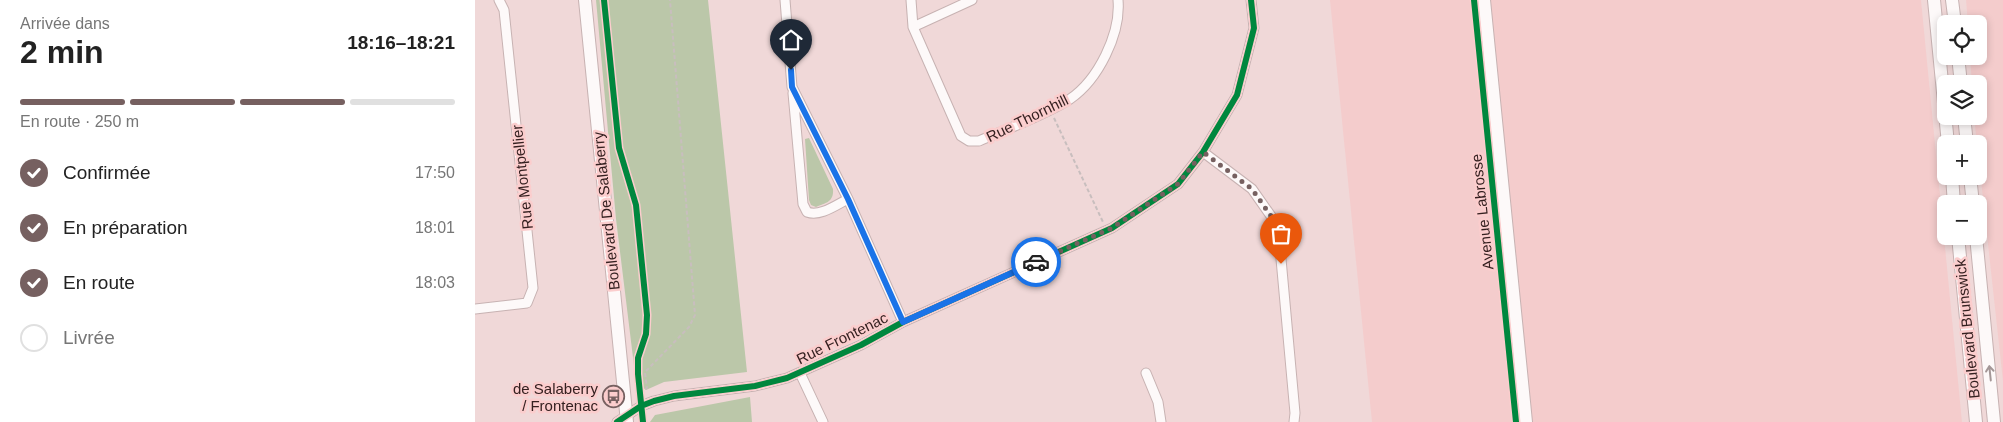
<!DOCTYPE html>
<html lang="fr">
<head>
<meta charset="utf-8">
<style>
	:root { --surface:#fff; --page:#f6f6f6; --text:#222; --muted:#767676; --line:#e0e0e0; --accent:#766060 }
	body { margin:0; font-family:Arial,sans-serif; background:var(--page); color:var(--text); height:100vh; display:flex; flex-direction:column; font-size:19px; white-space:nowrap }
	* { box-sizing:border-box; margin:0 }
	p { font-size:16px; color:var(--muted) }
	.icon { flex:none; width:28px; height:28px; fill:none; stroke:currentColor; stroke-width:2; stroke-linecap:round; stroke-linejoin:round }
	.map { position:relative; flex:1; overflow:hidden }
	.panel { display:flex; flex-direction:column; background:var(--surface); width:475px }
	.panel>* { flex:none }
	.controls { position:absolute; left:1462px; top:15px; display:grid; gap:10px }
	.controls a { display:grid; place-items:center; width:50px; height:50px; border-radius:8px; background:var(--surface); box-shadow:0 2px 8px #0003; font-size:25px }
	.pin { position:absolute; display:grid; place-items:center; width:42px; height:42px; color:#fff; margin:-51px -21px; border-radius:50% 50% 50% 0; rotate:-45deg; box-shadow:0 0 5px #0007 }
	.pin .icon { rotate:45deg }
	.courier { position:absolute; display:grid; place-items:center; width:50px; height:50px; margin:-25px; border:4px solid #1a73e8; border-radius:50%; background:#fff; color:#222; box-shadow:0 1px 6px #0007 }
	.headline em { font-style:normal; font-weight:700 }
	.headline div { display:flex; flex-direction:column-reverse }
	.headline { display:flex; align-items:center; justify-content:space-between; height:85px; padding:0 20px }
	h1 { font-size:32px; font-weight:700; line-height:38px }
	.bar { display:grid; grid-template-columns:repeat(4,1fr); gap:8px 5px; align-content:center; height:60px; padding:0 20px }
	.bar i { height:6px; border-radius:4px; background:var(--line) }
	.bar .on { background:var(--accent) }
	.bar p { grid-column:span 4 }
	ol { padding:0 20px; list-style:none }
	li { display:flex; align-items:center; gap:15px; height:55px }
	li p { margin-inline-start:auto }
	li .icon { padding:5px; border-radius:50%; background:var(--accent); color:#fff; stroke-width:4 }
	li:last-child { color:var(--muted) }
	li i { width:28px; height:28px; border:2px solid var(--line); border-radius:50% }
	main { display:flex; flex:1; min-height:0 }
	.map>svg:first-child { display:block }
	.built { fill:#f4cccc }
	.green { fill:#bbc7a9 }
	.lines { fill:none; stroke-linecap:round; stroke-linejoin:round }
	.street-casing { stroke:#c7b2b2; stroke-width:11 }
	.secondary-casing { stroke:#c7b2b2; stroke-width:14 }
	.path { stroke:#c8bebe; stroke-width:2; stroke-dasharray:4 2.5; stroke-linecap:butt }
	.street { stroke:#fdf9f9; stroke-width:9 }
	.secondary { stroke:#fdf9f9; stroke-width:12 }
	.cycleway-casing { stroke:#fbcdcd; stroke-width:9 }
	.cycleway { stroke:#00873e; stroke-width:6 }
	.oneway { stroke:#a39797 }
	.done { stroke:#766060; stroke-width:5; stroke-dasharray:0 9 }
	.route { stroke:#1a73e8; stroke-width:6 }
	.labels { text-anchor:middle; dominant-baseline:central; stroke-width:5; stroke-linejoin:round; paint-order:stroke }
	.street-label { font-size:15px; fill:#352020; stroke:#fbcdcd }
	.poi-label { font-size:15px; fill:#352020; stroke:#fbcdcd; text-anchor:end }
</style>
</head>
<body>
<main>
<section class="panel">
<div class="headline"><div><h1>2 min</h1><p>Arrivée dans</p></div><em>18:16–18:21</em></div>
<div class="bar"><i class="on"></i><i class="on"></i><i class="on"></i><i></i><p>En route · 250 m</p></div>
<ol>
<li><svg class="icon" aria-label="check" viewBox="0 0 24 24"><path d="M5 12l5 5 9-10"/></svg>Confirmée<p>17:50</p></li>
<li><svg class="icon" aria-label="check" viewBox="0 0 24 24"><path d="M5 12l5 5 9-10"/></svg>En préparation<p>18:01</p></li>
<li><svg class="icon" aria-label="check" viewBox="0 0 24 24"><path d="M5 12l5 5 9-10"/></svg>En route<p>18:03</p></li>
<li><i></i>Livrée</li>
</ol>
</section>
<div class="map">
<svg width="1528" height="422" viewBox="0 0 1528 422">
	<rect width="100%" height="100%" fill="#f0d8d8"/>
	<path class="built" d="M855,0H1446L1487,422H897Z
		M1491,0H1528V381L1499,116H1504V84H1497L1495,56H1504V24H1493Z"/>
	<path class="green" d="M121,0H233L272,372L189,382L171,390L161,382L141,219Z
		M334,138L358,189C359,202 351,203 341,207L336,205L334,200L330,139Z
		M275,397L277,422H175L180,415Z"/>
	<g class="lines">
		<defs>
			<path id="street" d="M310,0L317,87L373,199L428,322
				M436,0L438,27L486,136L494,141H504C532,129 570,115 595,99C623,80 646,34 643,0
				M438,27L497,0
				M318,93L328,204L332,212C345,217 361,205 373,199
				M728,152L777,189L803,226L820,413L819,422
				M0,309L52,303L58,288L29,10L24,0
				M325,373L348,422
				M671,373L683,402L686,422
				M142,422L166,406L179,401L199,396L280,386L312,378L386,345L428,322L637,228L703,184L728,152L762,95L779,28L776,0"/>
			<path id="secondary" d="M110,0L152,422
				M1009,0L1051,422
				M1459,0L1473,144
				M1477,0L1480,24
				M1483,56L1486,84
				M1489,116L1492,144
				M1477,176L1479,204
				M1495,176L1498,204
				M1483,236L1501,422
				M1501,236L1519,422"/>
		</defs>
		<use href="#street" class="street-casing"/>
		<use href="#secondary" class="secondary-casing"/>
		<path class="path" d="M579,118L628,222
			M164,391L172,388L170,373L171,371L214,327L220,315L195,0"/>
		<use href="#street" class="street"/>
		<use href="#secondary" class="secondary"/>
		<defs>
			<path id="cycleway" d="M129,0L144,148L161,205L172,315L171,334L163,358V374L168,422
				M999,0L1041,422
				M142,422L166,406L179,401L199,396L280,386L312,378L386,345L428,322L637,228L703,184L728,152L762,95L779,28L776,0"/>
		</defs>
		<use href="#cycleway" class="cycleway-casing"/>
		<use href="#cycleway" class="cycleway"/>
	</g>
	<defs><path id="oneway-shaft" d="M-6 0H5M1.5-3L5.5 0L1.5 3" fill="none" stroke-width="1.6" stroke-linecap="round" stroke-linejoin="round" transform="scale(1.25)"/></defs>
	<use class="oneway" href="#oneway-shaft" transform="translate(1515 373) rotate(-96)"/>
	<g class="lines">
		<path class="done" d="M561,262L637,228L703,184L728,152L777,189L803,226L806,264"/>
		<path class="route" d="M316,70L317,87L373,199L428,322L561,262"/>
	</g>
	<defs>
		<symbol id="bus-ring" viewBox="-11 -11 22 22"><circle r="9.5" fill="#fbcdcd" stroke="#766060" stroke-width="1.5"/><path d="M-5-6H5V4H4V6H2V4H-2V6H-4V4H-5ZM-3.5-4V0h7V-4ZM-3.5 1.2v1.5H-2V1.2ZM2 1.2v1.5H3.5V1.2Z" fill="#766060"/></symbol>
	</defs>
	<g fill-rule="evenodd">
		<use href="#bus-ring" x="126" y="384" width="25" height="25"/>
	</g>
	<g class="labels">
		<g class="street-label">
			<text transform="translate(552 118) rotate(-26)">Rue Thornhill</text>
			<text transform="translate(47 177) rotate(-96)">Rue Montpellier</text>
			<text transform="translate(131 211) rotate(-96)">Boulevard De Salaberry</text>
			<text transform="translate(1007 212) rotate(-96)">Avenue Labrosse</text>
			<text transform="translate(1492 329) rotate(-96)">Boulevard Brunswick</text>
			<text transform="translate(367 338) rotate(-26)">Rue Frontenac</text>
		</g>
		<g class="poi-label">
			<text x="123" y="388">de Salaberry<tspan x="123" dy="17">/ Frontenac</tspan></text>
		</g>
	</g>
</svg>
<div class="controls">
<a><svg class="icon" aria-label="locate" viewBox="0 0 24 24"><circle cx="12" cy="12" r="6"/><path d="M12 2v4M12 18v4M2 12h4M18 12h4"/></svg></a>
<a><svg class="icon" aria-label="layers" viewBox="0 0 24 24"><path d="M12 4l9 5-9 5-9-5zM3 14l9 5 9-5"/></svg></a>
<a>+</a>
<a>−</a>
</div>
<div class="pin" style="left:806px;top:264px;background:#ea580c"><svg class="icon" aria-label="bag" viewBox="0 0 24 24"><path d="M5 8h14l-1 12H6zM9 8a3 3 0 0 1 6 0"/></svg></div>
<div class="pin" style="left:316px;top:70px;background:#1f2937"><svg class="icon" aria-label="home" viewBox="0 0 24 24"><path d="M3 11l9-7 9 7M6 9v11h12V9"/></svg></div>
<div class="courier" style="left:561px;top:262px"><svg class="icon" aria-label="car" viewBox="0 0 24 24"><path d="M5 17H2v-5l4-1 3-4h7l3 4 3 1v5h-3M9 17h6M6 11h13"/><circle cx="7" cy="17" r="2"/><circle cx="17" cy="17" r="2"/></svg></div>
</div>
</main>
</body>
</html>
